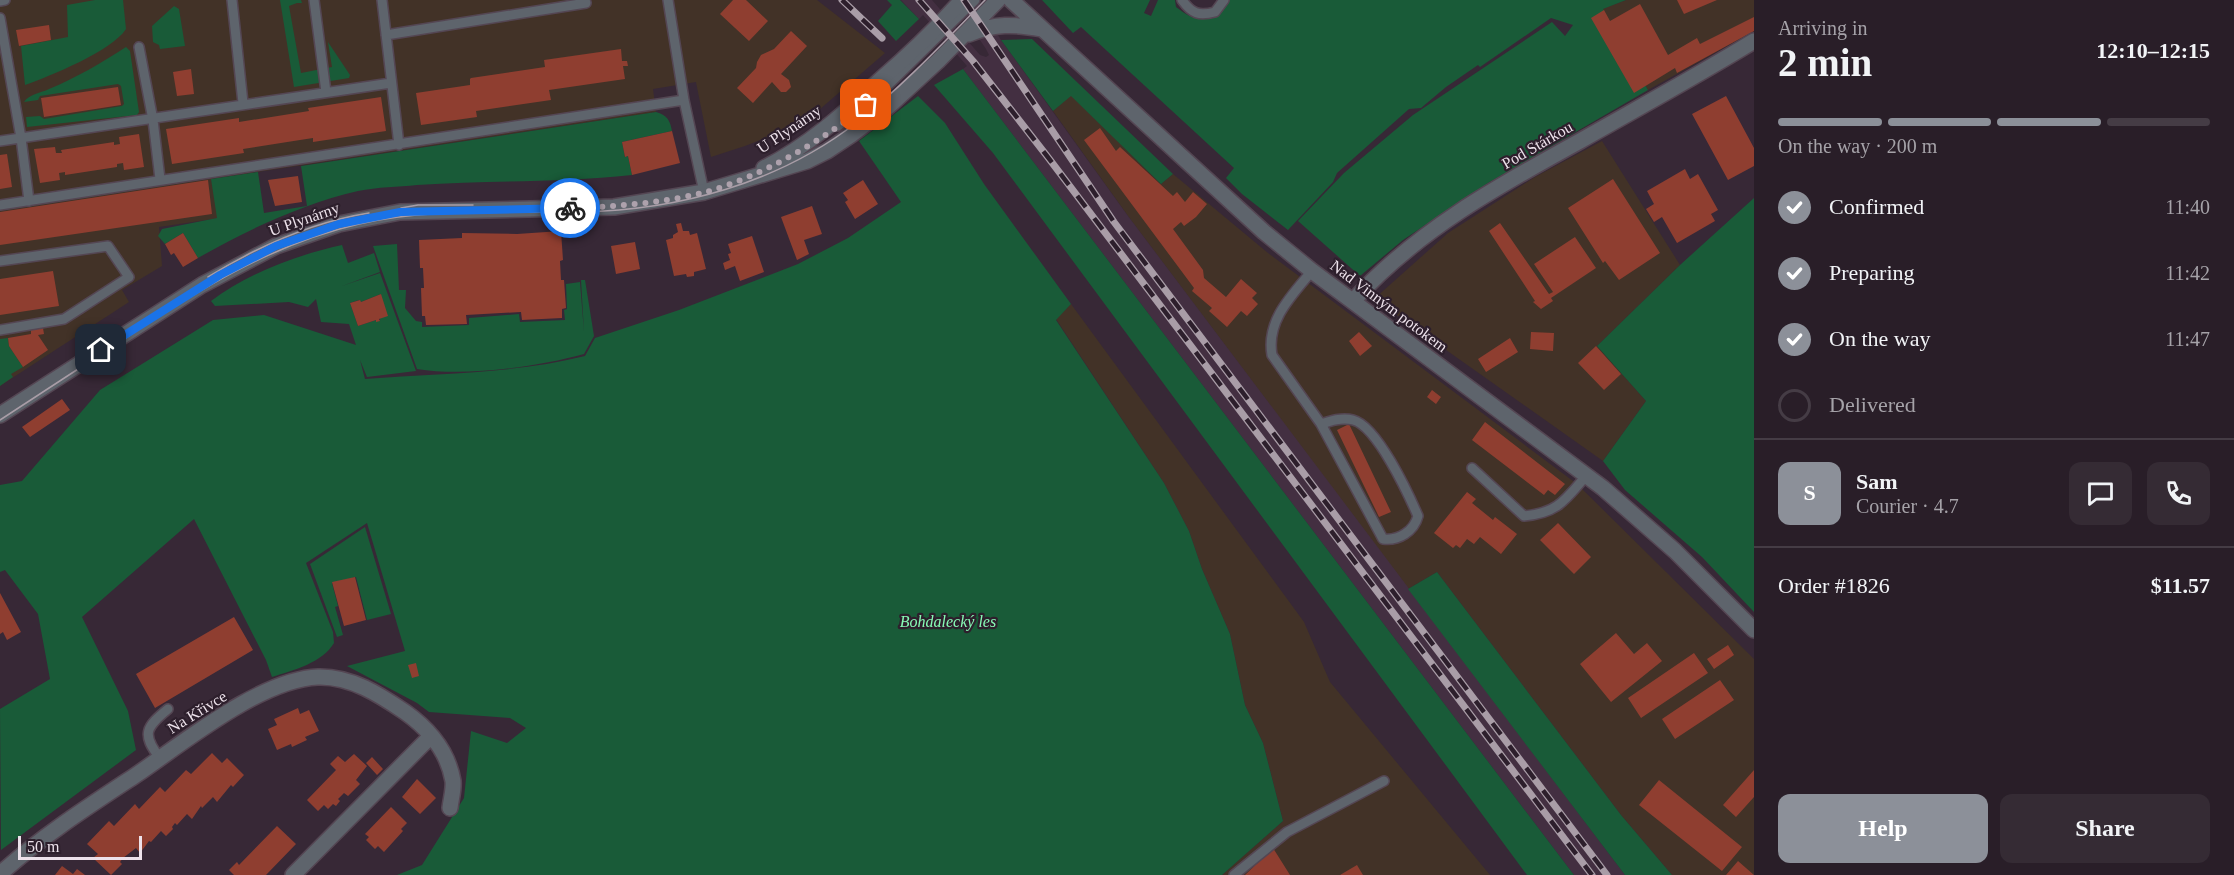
<!DOCTYPE html>
<html lang="en">
<head>
<meta charset="utf-8">
<style>
	:root { --surface:#291e28; --page:#352b34; --text:#f1f3f6; --muted:#a5a2a8; --line:#453c45; --accent:#8c9099 }
	body { margin:0; font-family:Georgia,serif; background:var(--page); color:var(--text); height:100vh; display:flex; flex-direction:column; font-size:22px; white-space:nowrap }
	* { box-sizing:border-box; margin:0 }
	p { font-size:20px; color:var(--muted) }
	.icon { flex:none; width:33px; height:33px; fill:none; stroke:currentColor; stroke-width:2; stroke-linecap:round; stroke-linejoin:round }
	.map { position:relative; flex:1; overflow:hidden }
	.details { display:flex; flex-direction:column; background:var(--surface); width:480px }
	.details>* { flex:none }
	.scale { position:absolute; left:18px; bottom:15px; width:124px; box-sizing:border-box; padding-left:6px; border:3px solid #ede2eb; border-top:0; font-size:16px; line-height:21px; white-space:nowrap; color:#ede2eb; -webkit-text-stroke:4px #2d1f2c; paint-order:stroke }
	.pin { position:absolute; display:grid; place-items:center; width:51px; height:51px; color:#fff; margin:-26px; border-radius:12px; box-shadow:0 3px 9px #0006 }
	.courier { position:absolute; display:grid; place-items:center; width:60px; height:60px; margin:-30px; border:4px solid #1a73e8; border-radius:50%; background:#fff; color:#222; box-shadow:0 2px 8px #0007 }
	.overview em { font-style:normal; font-weight:700 }
	.overview div { display:flex; flex-direction:column-reverse }
	.overview { display:flex; align-items:center; justify-content:space-between; height:102px; padding:0 24px }
	h1 { font-size:39px; font-weight:700; line-height:45px }
	.bar { display:grid; grid-template-columns:repeat(4,1fr); gap:9px 6px; align-content:center; height:72px; padding:0 24px }
	.bar i { height:8px; border-radius:4px; background:var(--line) }
	.bar .selected { background:var(--accent) }
	.bar p { grid-column:span 4 }
	.line { display:flex; align-items:center; gap:15px; padding:0 24px; border-top:2px solid var(--line) }
	.line div { flex:1 }
	.round { display:grid; place-items:center; flex:none; width:63px; height:63px; border-radius:12px; background:var(--page) }
	ol { padding:0 24px; list-style:none }
	li { display:flex; align-items:center; gap:18px; height:66px }
	li p { margin-inline-start:auto }
	li .icon { padding:6px; border-radius:50%; background:var(--accent); color:#fff; stroke-width:4 }
	li:last-child { color:var(--muted) }
	li i { width:33px; height:33px; border:3px solid var(--line); border-radius:50% }
	.cta { display:flex; gap:12px; margin-top:auto; padding:12px 24px }
	.cta a { flex:1; height:69px; border-radius:12px; background:var(--accent); color:#fff; font-size:24px; font-weight:700; line-height:69px; text-align:center }
	.cta a+a { background:var(--page); color:var(--text) }
	main { display:flex; flex:1; min-height:0 }
	.map>svg:first-child { display:block }
	.industrial { fill:#423227 }
	.built { fill:#432f41 }
	.green { fill:#195b38; fill-rule:evenodd }
	.building { fill:#8f3e30 }
	.lines { fill:none; stroke-linecap:round; stroke-linejoin:round }
	.service-casing { stroke:#544653; stroke-width:12 }
	.minor-casing { stroke:#544653; stroke-width:18 }
	.tertiary-casing { stroke:#544653; stroke-width:18 }
	.service { stroke:#5e646c; stroke-width:9 }
	.minor { stroke:#5e646c; stroke-width:15 }
	.tertiary { stroke:#5e646c; stroke-width:15 }
	.tram { stroke:#a99da7; stroke-width:1.5 }
	.rail-casing { stroke:#a99da7; stroke-width:7 }
	.rail { stroke:#2d1f2c; stroke-width:4.5; stroke-dasharray:14; stroke-linecap:butt }
	.done { stroke:#ada1ac; stroke-width:6; stroke-dasharray:0 10.8 }
	.route { stroke:#1a73e8; stroke-width:8 }
	.labels { text-anchor:middle; dominant-baseline:central; stroke-width:4.5; stroke-linejoin:round; paint-order:stroke }
	.street-label { font-size:16px; fill:#ede2eb; stroke:#2d1f2c }
	.park-label { font-size:16px; font-style:italic; fill:#87fab5; stroke:#2d1f2c }
</style>
</head>
<body>
<main>
<div class="map">
<svg width="1754" height="875" viewBox="0 0 1754 875">
	<rect width="100%" height="100%" fill="#372836"/>
	<path class="industrial" d="M0,0H817L885,53L805,122L745,146L711,157L696,82L653,89L656,112L211,179L220,218L159,227L162,266L122,290L129,302L0,386Z
		M1626,0H1754V31L1648,90L1602,9Z
		M1071,95L1161,184L1173,174L1268,253L1577,484L1754,659V875H1672L1621,815L1437,572L1408,589L1128,216L1053,111Z
		M1602,141L1680,265L1597,346L1646,401L1603,461L1374,299L1448,233L1535,177Z
		M1071,304L1304,622L1330,682L1490,875H1222L1283,821L1263,743L1245,705L1230,634L1202,569L1189,531L1164,483L1056,319Z"/>
	<path class="built" d="M901,0H932L980,55L986,57L989,55L986,49L953,0H976L1001,40L1128,216L1625,875H1574L963,69L967,66L923,15L919,19Z"/>
	<path class="green" d="M95,0H123L126,29C112,51 50,76 25,85L21,46L68,37L67,5Z
		M280,0H301L302,3H297L289,6L301,73L332,67L328,42L350,75L349,78L294,87Z
		M887,0H900L919,19L896,41L878,21L892,5Z
		M1042,0H1150L1144,13L1151,16L1158,0H1175L1176,7C1193,20 1199,21 1219,15L1229,0H1626L1603,9L1648,90L1488,183L1403,240L1360,276L1298,221L1344,173L1413,115L1552,22L1565,36L1573,25L1551,18L1480,67L1478,65L1446,87L1421,108L1409,109L1337,173L1333,182L1288,230L1242,194L1226,178L1234,168L1081,27L1073,33Z
		M174,6L179,9L185,46L160,49L159,45L153,42L152,26Z
		M1032,39L1173,174L1161,184L1071,96L1053,111L1001,40Z
		M126,47L130,51L139,112L137,115L27,127L26,117L40,116L44,119L122,106L124,104L121,86L118,84L40,96L38,100L24,102C29,94 41,93 49,89C76,78 101,63 126,47Z
		M963,69L1574,875H1527L993,153L934,85Z
		M918,96L945,123L984,184L1071,304L1056,320L1164,483L1189,531L1202,569L1230,634L1245,705L1263,743L1283,821L1222,875H397L422,865L464,798L471,731L507,743L526,728L510,718L429,712L417,703L347,666L405,651L367,523L306,563L333,632L334,643C322,663 294,670 272,677L266,660L194,519L82,617L128,711L136,750L1,850L0,709L50,679L38,614L5,570L0,572V485L22,481L100,390L213,320L264,315L356,345L349,324L321,322L316,299L308,307L289,302L215,306L211,301C248,273 297,255 342,245L348,263L374,253L380,272L342,286L380,273L416,371L367,377L360,360L365,379C439,373 513,374 585,356L595,338L679,310L798,264L848,238L901,202L859,141ZM381,294L380,321L376,320L358,326L350,303L359,300L361,302Z
		M656,112C667,115 670,120 672,131L622,142L625,157L628,156L632,175C561,183 489,180 417,185C398,187 378,187 358,191C302,204 247,230 198,258L183,233L165,244L158,236L162,229L217,218L211,179L258,172L264,213L307,206L301,166Z
		M1754,198V612L1702,557L1625,490L1603,461L1646,401L1597,346L1680,265Z
		M397,244L399,290H406L405,308L416,321L422,322V327L469,325V318L519,314L520,322L565,320L564,310L567,309L566,284L580,282L584,332L581,280H585L594,336L584,354C537,367 465,377 417,369L373,246Z
		M8,338L9,346L23,367L11,374L13,377L0,386V339Z
		M365,527L391,614L367,620L356,577L332,583L338,606L335,607L343,635L337,637L310,564Z
		M1437,572L1621,815L1672,875H1625L1408,589Z"/>
	<path class="building" d="M733,0H746L768,21L749,41L720,14Z
		M1677,0H1717L1684,14Z
		M1640,4L1668,55L1697,38L1700,44L1754,17V31L1677,73L1675,68L1634,93L1591,18L1604,10L1610,21Z
		M49,25L51,40L19,46L16,30Z
		M791,31L807,46L781,74L789,80L791,87L786,92H781L772,82L753,103L737,88L756,68L757,62L761,55L774,49Z
		M621,49L622,61H627L628,66H623L625,79L549,90L551,100L476,111L477,117L421,125L416,93L470,85V79L471,78L545,67L544,60Z
		M191,69L194,94L177,96L173,72Z
		M118,87L121,105L44,117L41,98Z
		M1726,96L1754,148V166L1728,180L1692,114Z
		M381,97L386,131L313,142V138L300,140L243,149L244,153L172,164L166,129L239,118V122L309,111L308,108Z
		M1100,128L1116,151L1120,147L1173,196L1177,192L1185,202L1193,192L1207,204L1196,217L1184,226L1181,222L1173,229L1203,270L1204,278L1226,297L1241,279L1257,293L1252,298L1258,304L1247,316L1241,311L1227,327L1209,311L1212,308L1192,291L1194,288L1084,140Z
		M672,131L680,163L632,175L628,156L625,157L622,142Z
		M139,134L144,167L124,170L123,163L117,164V167L65,175V172L59,173L60,180L40,183L34,149L55,147L56,153H62L61,150L114,142V145L120,144L119,137Z
		M7,154L12,187L0,189V155Z
		M1685,169L1690,179L1698,174L1718,210L1711,214L1715,221L1677,243L1662,217L1654,222L1646,209L1654,204L1647,191Z
		M298,176L302,202L275,206L268,180Z
		M1613,179L1660,253L1619,280L1605,261L1603,263L1568,208Z
		M208,180L212,214L0,245V212Z
		M863,180L878,204L855,219L845,202L848,200L843,193Z
		M812,206L822,234L804,240L809,254L797,260L781,217Z
		M681,223L683,231H689L690,235L697,233L706,269L694,272V276L687,277L686,274L674,276L666,240L673,238V235L678,232L676,224Z
		M1500,223L1549,294L1553,292L1534,264L1575,237L1596,268L1551,298L1553,301L1541,309L1533,302L1535,301L1489,231Z
		M561,231L563,260L560,261L561,280H564L566,308L562,309V318L522,320L521,312L466,315L467,324L426,325L425,316H422L421,288H424L423,268H420L419,240L462,238V233L517,234Z
		M183,233L198,258L183,267L174,253L171,255L165,244Z
		M752,236L764,272L740,281L735,266L725,270L723,263L730,260L728,254L731,253L728,244Z
		M635,242L640,269L616,274L611,246Z
		M53,271L59,306L0,315V279Z
		M381,294L388,316L379,319L380,321L376,322V320L358,326L350,303L360,300L361,302Z
		M43,328L44,334L38,335L48,350L23,367L9,346L8,338L31,334V330Z
		M1359,332L1372,346L1360,356L1349,341Z
		M1531,332L1554,333L1553,351L1530,349Z
		M1510,338L1518,352L1486,372L1478,359Z
		M1596,346L1621,374L1604,390L1578,363Z
		M1432,390L1441,397L1436,404L1427,397Z
		M62,399L70,410L30,437L22,427Z
		M1485,422L1565,484L1555,495L1548,490L1544,495L1472,440Z
		M1349,424L1391,512L1379,517L1337,430Z
		M1467,492L1476,499L1472,503L1493,520L1495,517L1517,534L1501,554L1480,537L1474,544L1467,539L1460,548L1456,545L1453,548L1434,533Z
		M1558,523L1591,557L1574,574L1540,540Z
		M355,577L366,620L344,626L332,582Z
		M0,593L21,632L7,640L3,632L0,634Z
		M234,617L253,650L155,708L136,674Z
		M1616,633L1634,654L1647,643L1662,661L1611,702L1580,664Z
		M1728,645L1734,655L1714,669L1707,659Z
		M1694,653L1708,673L1641,718L1628,698Z
		M416,663L419,676L412,678L408,665Z
		M1720,680L1734,700L1675,739L1662,719Z
		M298,708L300,714L309,710L319,731L305,737L307,740L292,747L291,744L277,750L268,729L277,725L274,719Z
		M212,753L222,763L227,758L244,775L233,787L231,785L217,802L213,797L202,808L201,806L192,819L187,814L177,825L175,823L172,827L173,829L166,836L161,831L151,842L149,841L140,853L136,848L123,858L120,862L122,864L111,875L93,858L98,854L87,844L109,821L114,826L135,804L139,809L160,787L165,792L186,770L191,774Z
		M354,754L367,766L356,780L360,784L348,796L344,793L338,799L340,801L336,806L333,804L328,809L324,805L318,811L307,800L336,770L330,764L338,756L345,762Z
		M372,757L383,769L377,775L366,763Z
		M1754,770V797L1736,817L1723,805Z
		M417,779L436,798L420,814L402,797Z
		M1659,780L1742,847L1722,871L1639,805Z
		M391,807L407,823L401,829L403,831L384,852L378,846L375,849L366,840L369,837L365,834Z
		M277,826L296,844L266,875H234L229,870L237,862L239,865Z
		M1273,848L1290,875H1245Z
		M1738,861L1754,875H1726Z
		M1357,865L1363,875H1340Z
		M62,866L73,874L77,869L85,875H55Z"/>
	<g class="lines">
		<defs>
			<path id="service" d="M232,0L243,103
				M314,0L326,92
				M382,0L399,145
				M668,0L684,100L704,192
				M1182,0C1192,14 1199,16 1215,12L1224,0
				M0,1L5,0
				M0,18L21,138L29,201
				M386,35L586,3L585,0
				M139,47L153,120L160,179
				M838,126L882,91L975,0
				M0,141L391,83
				M0,205L684,100
				M0,261L108,246L129,277L64,319L0,330
				M1312,271C1291,296 1266,321 1272,355L1321,424L1383,539C1399,541 1414,531 1418,516C1408,493 1377,426 1353,420C1342,417 1330,421 1321,424
				M1472,468L1524,516C1558,513 1565,500 1586,476
				M160,758C141,734 146,727 168,709
				M1234,875L1287,832L1384,781"/>
			<path id="minor" d="M1353,301C1416,231 1498,186 1580,141C1638,108 1697,76 1754,41
				M0,874C42,836 89,806 136,775C183,743 261,679 318,677C351,676 380,695 405,712C429,729 448,752 453,781C454,789 451,799 450,808
				M293,875L431,736"/>
			<path id="tertiary" d="M1011,0L1264,232L1312,271L1603,488L1675,551L1754,630
				M969,34C996,23 1013,24 1042,29
				M764,168C807,147 845,113 880,80C909,55 936,29 962,0
				M0,415L202,285L276,246L339,224L400,212L614,207L704,192L807,161L827,151L851,135L888,107L938,61L998,0"/>
		</defs>
		<use href="#service" class="service-casing"/>
		<use href="#minor" class="minor-casing"/>
		<use href="#tertiary" class="tertiary-casing"/>
		<use href="#service" class="service"/>
		<use href="#minor" class="minor"/>
		<use href="#tertiary" class="tertiary"/>
		<path class="tram" d="M401,208L418,205H473
			M208,277C257,247 312,222 369,213
			M0,420C40,394 81,367 121,341C195,292 271,244 359,224C429,207 509,214 581,212C679,210 778,183 856,123C903,86 944,42 985,0"/>
		<defs>
			<path id="rail" d="M842,0L882,38
				M919,0L973,61L1047,156L1592,875
				M964,0L1114,222L1607,875"/>
		</defs>
		<use href="#rail" class="rail-casing"/>
		<use href="#rail" class="rail"/>
	</g>
	<g class="lines">
		<path class="done" d="M570,208C613,207 663,203 706,192C760,177 823,141 866,105"/>
		<path class="route" d="M101,350L220,275L276,246L339,224L400,212L570,208"/>
	</g>
	<g class="labels">
		<g class="street-label">
			<text transform="translate(789 129) rotate(-34)">U Plynárny</text>
			<text transform="translate(1537 145) rotate(-30)">Pod Stárkou</text>
			<text transform="translate(304 219) rotate(-19)">U Plynárny</text>
			<text transform="translate(1389 306) rotate(37)">Nad Vinným potokem</text>
			<text transform="translate(197 712) rotate(-32)">Na Křivce</text>
		</g>
		<g class="park-label">
			<text x="948" y="621">Bohdalecký les</text>
		</g>
	</g>
</svg>
<div class="scale">50 m</div>
<div class="pin" style="left:866px;top:105px;background:#ea580c"><svg class="icon" aria-label="bag" viewBox="0 0 24 24"><path d="M5 8h14l-1 12H6zM9 8a3 3 0 0 1 6 0"/></svg></div>
<div class="pin" style="left:101px;top:350px;background:#1f2937"><svg class="icon" aria-label="home" viewBox="0 0 24 24"><path d="M3 11l9-7 9 7M6 9v11h12V9"/></svg></div>
<div class="courier" style="left:570px;top:208px"><svg class="icon" aria-label="bike" viewBox="0 0 24 24"><circle cx="6" cy="16" r="4"/><circle cx="18" cy="16" r="4"/><path d="M6 16l4-8h5l3 8M10 8l3 8H6M13 5h3"/></svg></div>
</div>
<section class="details">
<div class="overview"><div><h1>2 min</h1><p>Arriving in</p></div><em>12:10–12:15</em></div>
<div class="bar"><i class="selected"></i><i class="selected"></i><i class="selected"></i><i></i><p>On the way · 200 m</p></div>
<ol>
<li><svg class="icon" aria-label="check" viewBox="0 0 24 24"><path d="M5 12l5 5 9-10"/></svg>Confirmed<p>11:40</p></li>
<li><svg class="icon" aria-label="check" viewBox="0 0 24 24"><path d="M5 12l5 5 9-10"/></svg>Preparing<p>11:42</p></li>
<li><svg class="icon" aria-label="check" viewBox="0 0 24 24"><path d="M5 12l5 5 9-10"/></svg>On the way<p>11:47</p></li>
<li><i></i>Delivered</li>
</ol>
<div class="line" style="height:108px"><b class="round" style="background:var(--accent);color:#fff">S</b><div><b>Sam</b><p>Courier · 4.7</p></div><a class="round"><svg class="icon" aria-label="chat" viewBox="0 0 24 24"><path d="M4 5h16v11H9l-5 4z"/></svg></a><a class="round"><svg class="icon" aria-label="phone" viewBox="0 0 24 24"><path d="M5 4h4l2 5-3 2q2 4 5 5l2-3 5 2v4C11 20 4 13 5 4z"/></svg></a></div>
<div class="line" style="height:78px"><div>Order #1826</div><b>$11.57</b></div>
<div class="cta"><a>Help</a><a>Share</a></div>
</section>
</main>
</body>
</html>
